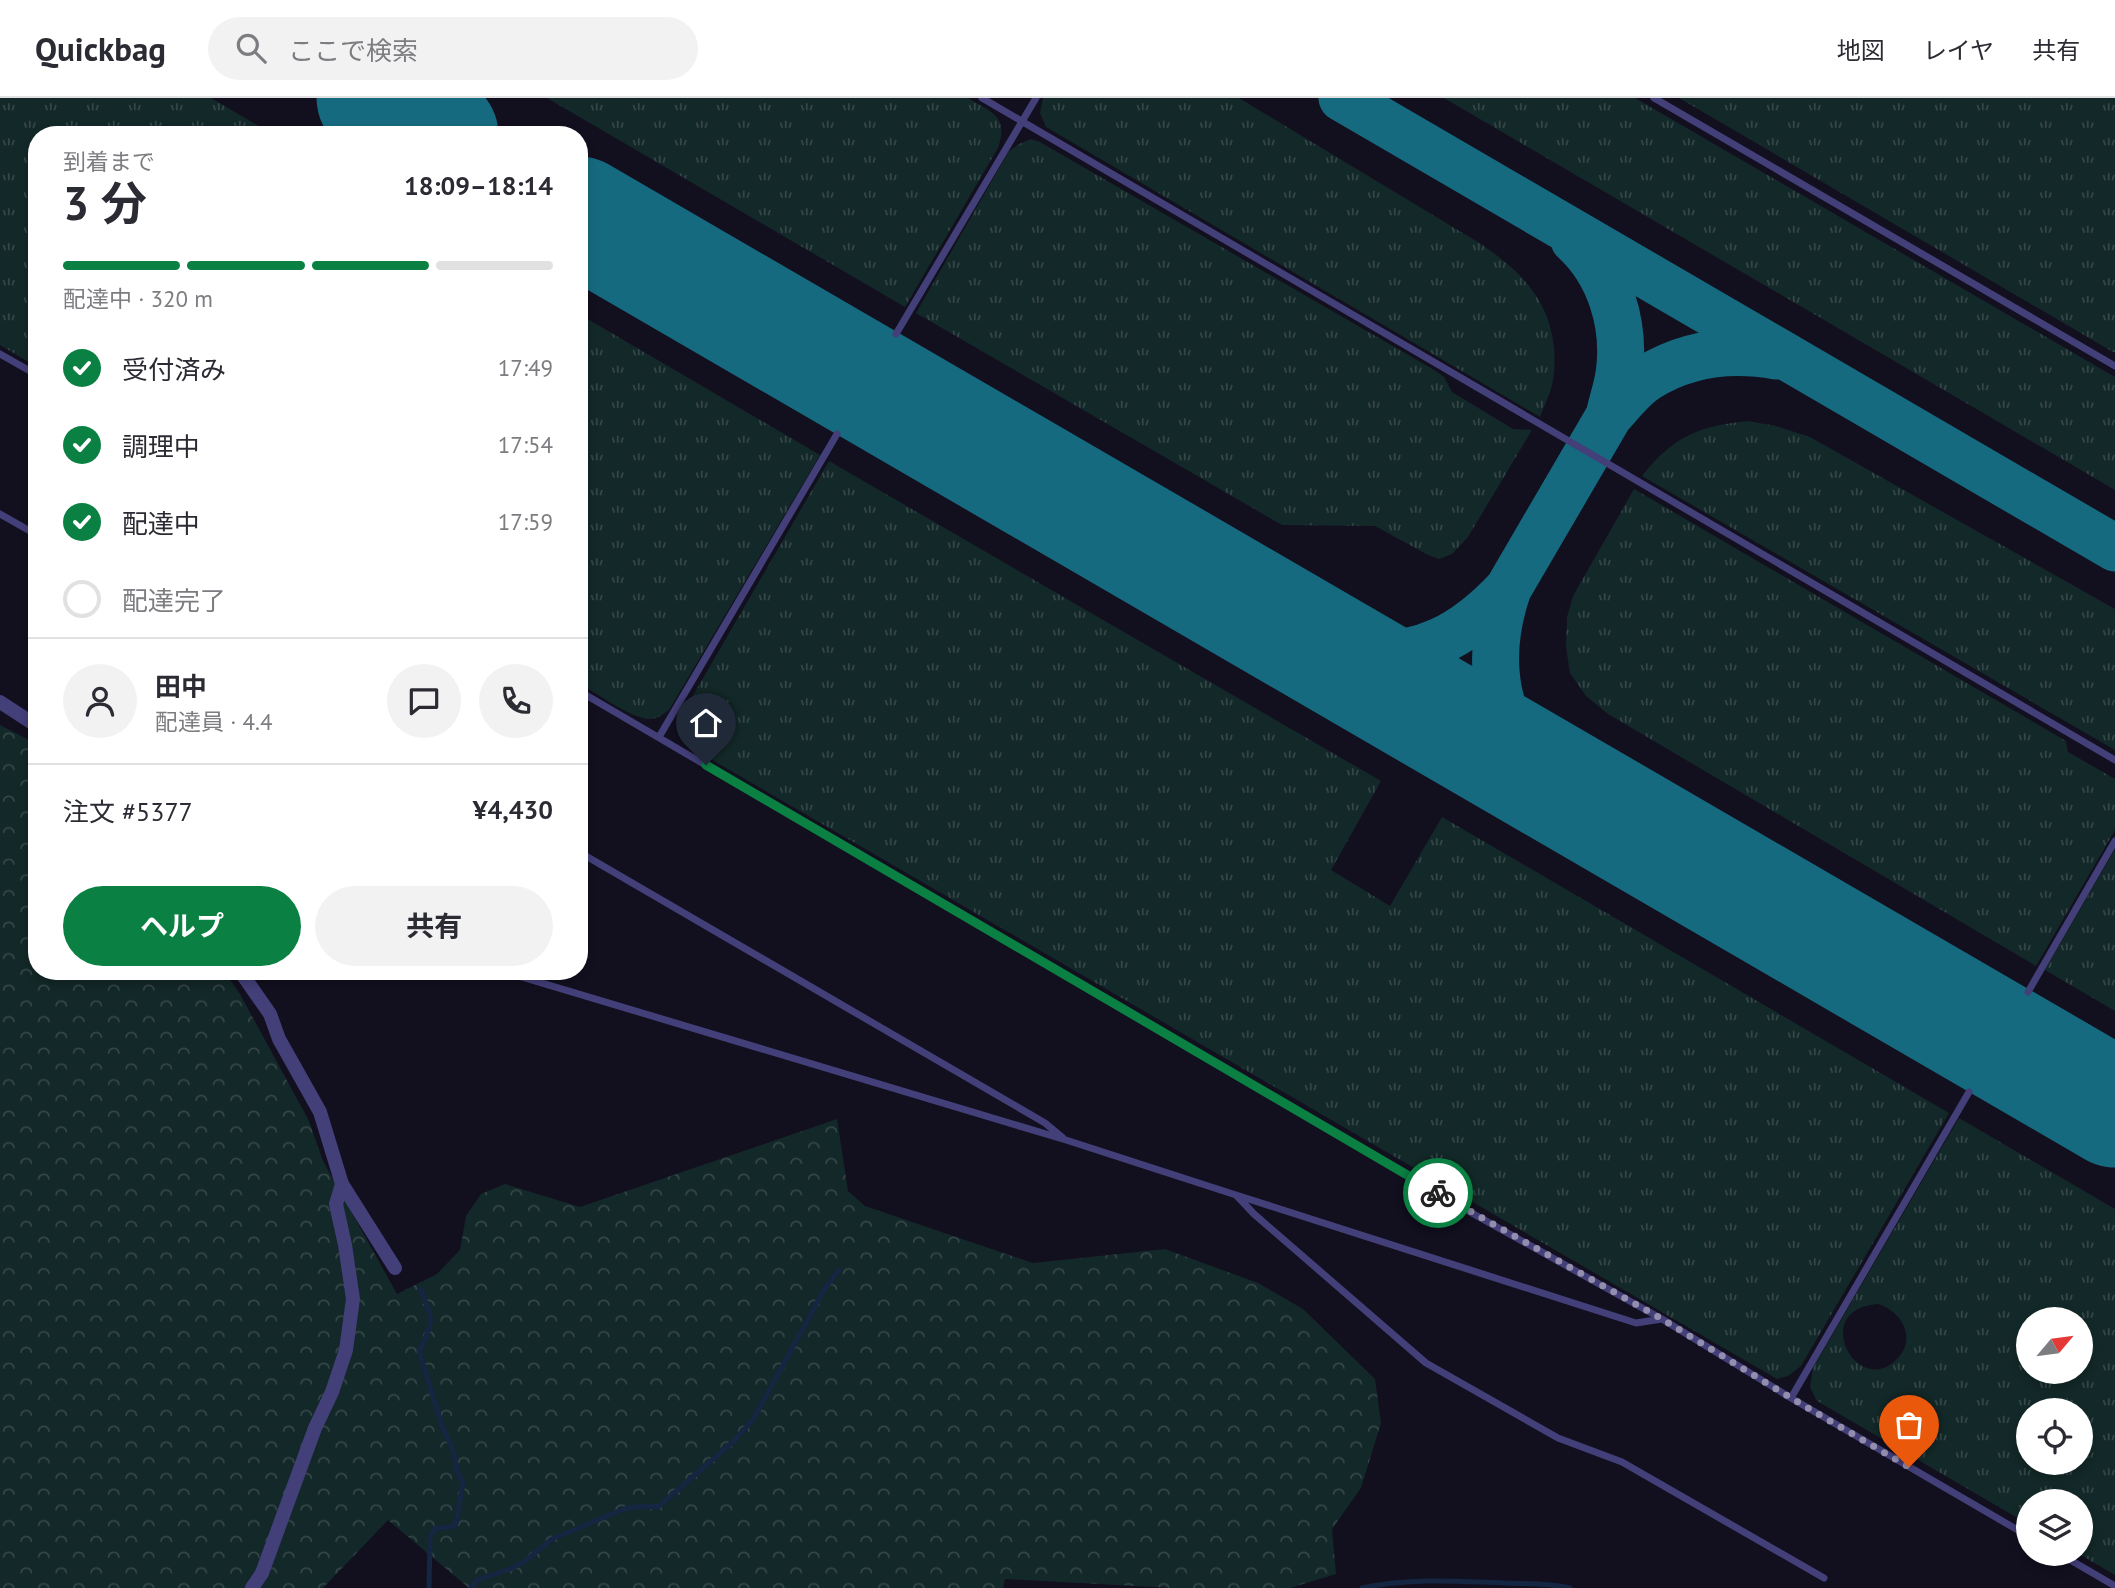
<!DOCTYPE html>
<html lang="ja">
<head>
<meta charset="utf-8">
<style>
	:root { --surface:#fff; --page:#f2f2f3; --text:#2b2b33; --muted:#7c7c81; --line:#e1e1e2; --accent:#0b8043 }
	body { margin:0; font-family:"PT Sans","Noto Sans JP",sans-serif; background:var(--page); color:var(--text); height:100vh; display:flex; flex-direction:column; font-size:26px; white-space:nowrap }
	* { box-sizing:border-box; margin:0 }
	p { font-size:23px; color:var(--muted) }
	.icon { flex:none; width:38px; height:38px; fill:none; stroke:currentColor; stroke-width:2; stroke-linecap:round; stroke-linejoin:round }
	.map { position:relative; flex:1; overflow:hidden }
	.drawer { position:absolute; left:28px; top:28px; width:560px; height:854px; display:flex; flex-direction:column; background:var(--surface); border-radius:28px; box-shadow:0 4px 10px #0003 }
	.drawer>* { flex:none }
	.needle { width:46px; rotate:61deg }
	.tools { position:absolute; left:2016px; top:1209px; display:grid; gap:14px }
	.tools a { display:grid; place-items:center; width:77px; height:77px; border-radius:50%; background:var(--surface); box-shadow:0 4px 10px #0003; font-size:35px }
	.pin { position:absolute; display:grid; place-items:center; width:60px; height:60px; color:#fff; margin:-72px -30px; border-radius:50% 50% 50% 0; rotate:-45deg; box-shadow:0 0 7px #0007 }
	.pin .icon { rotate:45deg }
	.courier { position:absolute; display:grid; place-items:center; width:70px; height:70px; margin:-35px; border:5px solid #0b8043; border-radius:50%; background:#fff; color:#222; box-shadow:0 2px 9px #0007 }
	.summary em { font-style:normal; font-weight:700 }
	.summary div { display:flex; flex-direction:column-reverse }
	.summary { display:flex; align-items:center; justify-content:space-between; height:119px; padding:0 35px }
	h1 { font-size:46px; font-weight:700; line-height:52px }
	.bar { display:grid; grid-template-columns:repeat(4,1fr); gap:10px 7px; align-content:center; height:84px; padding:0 35px }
	.bar i { height:9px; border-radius:5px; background:var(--line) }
	.bar .on { background:var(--accent) }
	.bar p { grid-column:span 4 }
	.line { display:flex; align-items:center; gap:18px; padding:0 35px; border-top:2px solid var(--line) }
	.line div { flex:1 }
	.round { display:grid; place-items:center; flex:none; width:74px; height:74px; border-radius:37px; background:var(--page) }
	ol { padding:0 35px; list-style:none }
	li { display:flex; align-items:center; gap:21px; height:77px }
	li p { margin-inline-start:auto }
	li .icon { padding:7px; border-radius:50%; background:var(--accent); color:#fff; stroke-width:4 }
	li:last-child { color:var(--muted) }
	li i { width:38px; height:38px; border:4px solid var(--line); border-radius:50% }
	.cta { display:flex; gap:14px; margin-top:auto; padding:14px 35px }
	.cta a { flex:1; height:80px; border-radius:42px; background:var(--accent); color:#fff; font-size:28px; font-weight:700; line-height:80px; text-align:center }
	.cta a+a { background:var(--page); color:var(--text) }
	header { display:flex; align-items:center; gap:42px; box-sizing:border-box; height:98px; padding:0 35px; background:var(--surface); border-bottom:2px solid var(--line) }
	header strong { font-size:33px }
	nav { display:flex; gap:38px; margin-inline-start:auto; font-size:24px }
	.search { width:490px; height:63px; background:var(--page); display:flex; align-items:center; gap:18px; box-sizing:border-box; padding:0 24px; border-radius:38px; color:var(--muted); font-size:26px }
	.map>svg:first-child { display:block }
	.grass { fill:url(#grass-tufts); fill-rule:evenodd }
	.forest { fill:url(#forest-crowns) }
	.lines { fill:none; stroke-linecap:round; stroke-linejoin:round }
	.stream { stroke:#152643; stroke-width:5 }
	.taxiway { stroke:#166a7f; stroke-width:47 }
	.runway { stroke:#166a7f; stroke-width:119 }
	.service { stroke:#433f79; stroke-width:7 }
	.minor { stroke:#433f79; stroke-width:14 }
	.done { stroke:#938ead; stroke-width:7; stroke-dasharray:0 12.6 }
	.route { stroke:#0b8043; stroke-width:9 }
</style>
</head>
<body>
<header>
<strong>Quickbag</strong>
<div class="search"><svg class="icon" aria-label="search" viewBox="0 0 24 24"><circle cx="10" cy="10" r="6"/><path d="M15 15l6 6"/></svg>ここで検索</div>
<nav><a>地図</a><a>レイヤ</a><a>共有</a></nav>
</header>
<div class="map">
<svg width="2115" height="1490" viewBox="0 0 2115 1490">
	<defs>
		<pattern id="grass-tufts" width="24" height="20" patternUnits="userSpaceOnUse" patternTransform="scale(1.75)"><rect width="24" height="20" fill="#132828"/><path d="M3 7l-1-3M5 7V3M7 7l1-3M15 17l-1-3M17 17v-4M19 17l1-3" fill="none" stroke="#354648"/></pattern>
		<pattern id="forest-crowns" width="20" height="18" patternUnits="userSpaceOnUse" patternTransform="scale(1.75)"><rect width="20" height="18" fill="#132828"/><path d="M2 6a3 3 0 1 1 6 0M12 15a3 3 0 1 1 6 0" fill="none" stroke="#354648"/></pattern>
	</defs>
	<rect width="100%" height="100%" fill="#120f1f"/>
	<path class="grass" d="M0,0H211L274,37H37V269L0,247Z
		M547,0H968C992,14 1009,19 998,50L905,209Z
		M1043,0H1239L1481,146C1520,173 1549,200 1554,250C1555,265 1555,279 1550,294C1547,302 1543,311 1540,319L1046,29L1040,15Z
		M1444,0H1635L2115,279V392Z
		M1679,0H2115V254H2113Z
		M1031,41L1040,44L1436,273L1444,279L1452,294L1513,331L1532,332L1468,439L1452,456L1439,461L1428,457L1375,428L1282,427L916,215L1009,53L1019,46Z
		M579,216L820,357L669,612C662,617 658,621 649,621C633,621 594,594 579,585Z
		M1748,323L1776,328L1810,339L2115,511V652L1642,378C1673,339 1698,328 1748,323Z
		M829,363L1381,683L1331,772L1390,808L1442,719L1949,1015L1801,1268L1788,1278L1777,1281L695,652C682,641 678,635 681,618Z
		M1634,391L2066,643L2068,654L2115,681V732L2036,868L1608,616L1586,598L1570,575L1566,549L1567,519L1573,498Z
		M2115,751V913L2045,872Z
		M1959,1020L2115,1111V1477L2079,1456L2081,1404H2028V1426L1817,1303L1810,1289L1813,1270ZM1878,1206C1901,1213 1917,1239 1898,1260C1858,1303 1808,1211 1878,1206ZM2028,1222H2081V1274H2028ZM2028,1312H2081V1365H2028Z"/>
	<path class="forest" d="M0,627L37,646V873H224L240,896L309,1023L323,1063L397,1196L437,1176L460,1152L466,1118L481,1096L505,1086L580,1109L837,1021L848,1093L865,1108L1033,1165L1165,1151L1258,1185L1303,1211L1375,1281L1381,1325L1361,1390L1332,1431L1336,1476L1290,1490H1171L1005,1481L1003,1490H469L388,1422L323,1490H0Z"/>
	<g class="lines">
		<path class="stream" d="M420,1191C433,1222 435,1222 419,1253L442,1328L453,1352L457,1372L463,1385L456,1426L451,1429L435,1430L430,1439L429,1490
			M471,1490L477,1482L510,1471L524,1464L552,1441L624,1411L643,1408L658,1409L735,1342L754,1320L825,1190L839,1172
			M1362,1490C1408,1480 1458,1483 1505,1485C1527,1486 1549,1485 1570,1490"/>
		<path class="taxiway" d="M409,0L427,21L444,37
			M1342,0L2115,450
			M1574,142C1610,175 1626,227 1619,276C1617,290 1612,304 1609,318
			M1284,527C1306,537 1330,552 1354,555C1420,563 1465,537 1508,491
			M1572,694C1556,682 1540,670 1528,655C1489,608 1489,546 1508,491L1609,318C1621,305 1632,290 1647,280C1687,255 1732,250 1777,258"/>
		<path class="runway" d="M376,0L439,37
			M579,118L2115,1010"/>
		<path class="service" d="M982,0L2115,662
			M1654,0L2115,268
			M896,236L1036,0
			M0,256L37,277
			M0,416L37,437
			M579,593L1470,1114L1662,1221L1791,1300L2028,1438
			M659,639L837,336
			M579,754L1045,1025L1063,1040
			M502,873L1066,1042L1236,1097L1254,1116L1426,1265L1558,1340L1622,1364L1824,1480
			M2028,894L2115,743
			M1236,1097L1636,1225L1662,1221
			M1791,1300L1969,994
			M2060,1456L2115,1488"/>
		<path class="minor" d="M0,604L37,628
			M240,873L270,916L279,941L320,1014L342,1086L395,1170
			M252,1490L262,1475L315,1330L332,1294L346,1252L353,1201L345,1147L336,1106L342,1086"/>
	</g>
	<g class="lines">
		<path class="done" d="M1438,1095L1662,1221L1791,1300L1909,1369"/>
		<path class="route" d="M706,667L1438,1095"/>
	</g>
</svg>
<div class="tools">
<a><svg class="needle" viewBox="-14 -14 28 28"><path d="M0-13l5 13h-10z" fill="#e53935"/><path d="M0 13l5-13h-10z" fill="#7c7c81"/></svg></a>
<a><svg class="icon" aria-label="locate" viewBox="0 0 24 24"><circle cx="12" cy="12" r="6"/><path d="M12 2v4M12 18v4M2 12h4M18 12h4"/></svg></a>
<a><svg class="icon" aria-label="layers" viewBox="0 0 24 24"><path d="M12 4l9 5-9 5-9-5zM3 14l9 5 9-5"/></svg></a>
</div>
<div class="pin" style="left:1909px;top:1369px;background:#ea580c"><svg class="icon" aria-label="bag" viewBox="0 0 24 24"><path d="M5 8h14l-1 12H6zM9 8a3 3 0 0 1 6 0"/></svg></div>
<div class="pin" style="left:706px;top:667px;background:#1f2937"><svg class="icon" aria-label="home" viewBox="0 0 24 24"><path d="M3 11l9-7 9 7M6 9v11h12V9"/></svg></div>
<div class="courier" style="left:1438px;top:1095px"><svg class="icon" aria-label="bike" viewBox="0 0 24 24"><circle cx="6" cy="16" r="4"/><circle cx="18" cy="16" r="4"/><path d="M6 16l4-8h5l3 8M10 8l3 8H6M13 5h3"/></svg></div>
<section class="drawer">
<div class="summary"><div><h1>3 分</h1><p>到着まで</p></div><em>18:09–18:14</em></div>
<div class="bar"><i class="on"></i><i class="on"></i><i class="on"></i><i></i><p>配達中 · 320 m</p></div>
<ol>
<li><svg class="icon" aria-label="check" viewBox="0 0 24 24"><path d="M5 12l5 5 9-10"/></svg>受付済み<p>17:49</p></li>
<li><svg class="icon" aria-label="check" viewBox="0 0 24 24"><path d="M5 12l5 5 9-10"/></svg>調理中<p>17:54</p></li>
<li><svg class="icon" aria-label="check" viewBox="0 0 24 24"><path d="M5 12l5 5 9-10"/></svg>配達中<p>17:59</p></li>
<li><i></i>配達完了</li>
</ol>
<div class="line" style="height:126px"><a class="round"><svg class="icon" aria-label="person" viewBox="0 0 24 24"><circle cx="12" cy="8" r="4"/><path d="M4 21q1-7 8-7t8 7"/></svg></a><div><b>田中</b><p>配達員 · 4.4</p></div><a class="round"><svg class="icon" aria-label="chat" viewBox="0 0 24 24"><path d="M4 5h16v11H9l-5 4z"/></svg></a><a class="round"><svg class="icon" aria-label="phone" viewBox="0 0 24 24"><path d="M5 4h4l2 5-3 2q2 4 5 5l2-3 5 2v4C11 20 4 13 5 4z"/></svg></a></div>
<div class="line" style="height:91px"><div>注文 #5377</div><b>¥4,430</b></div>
<div class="cta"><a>ヘルプ</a><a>共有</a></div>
</section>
</div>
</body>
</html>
